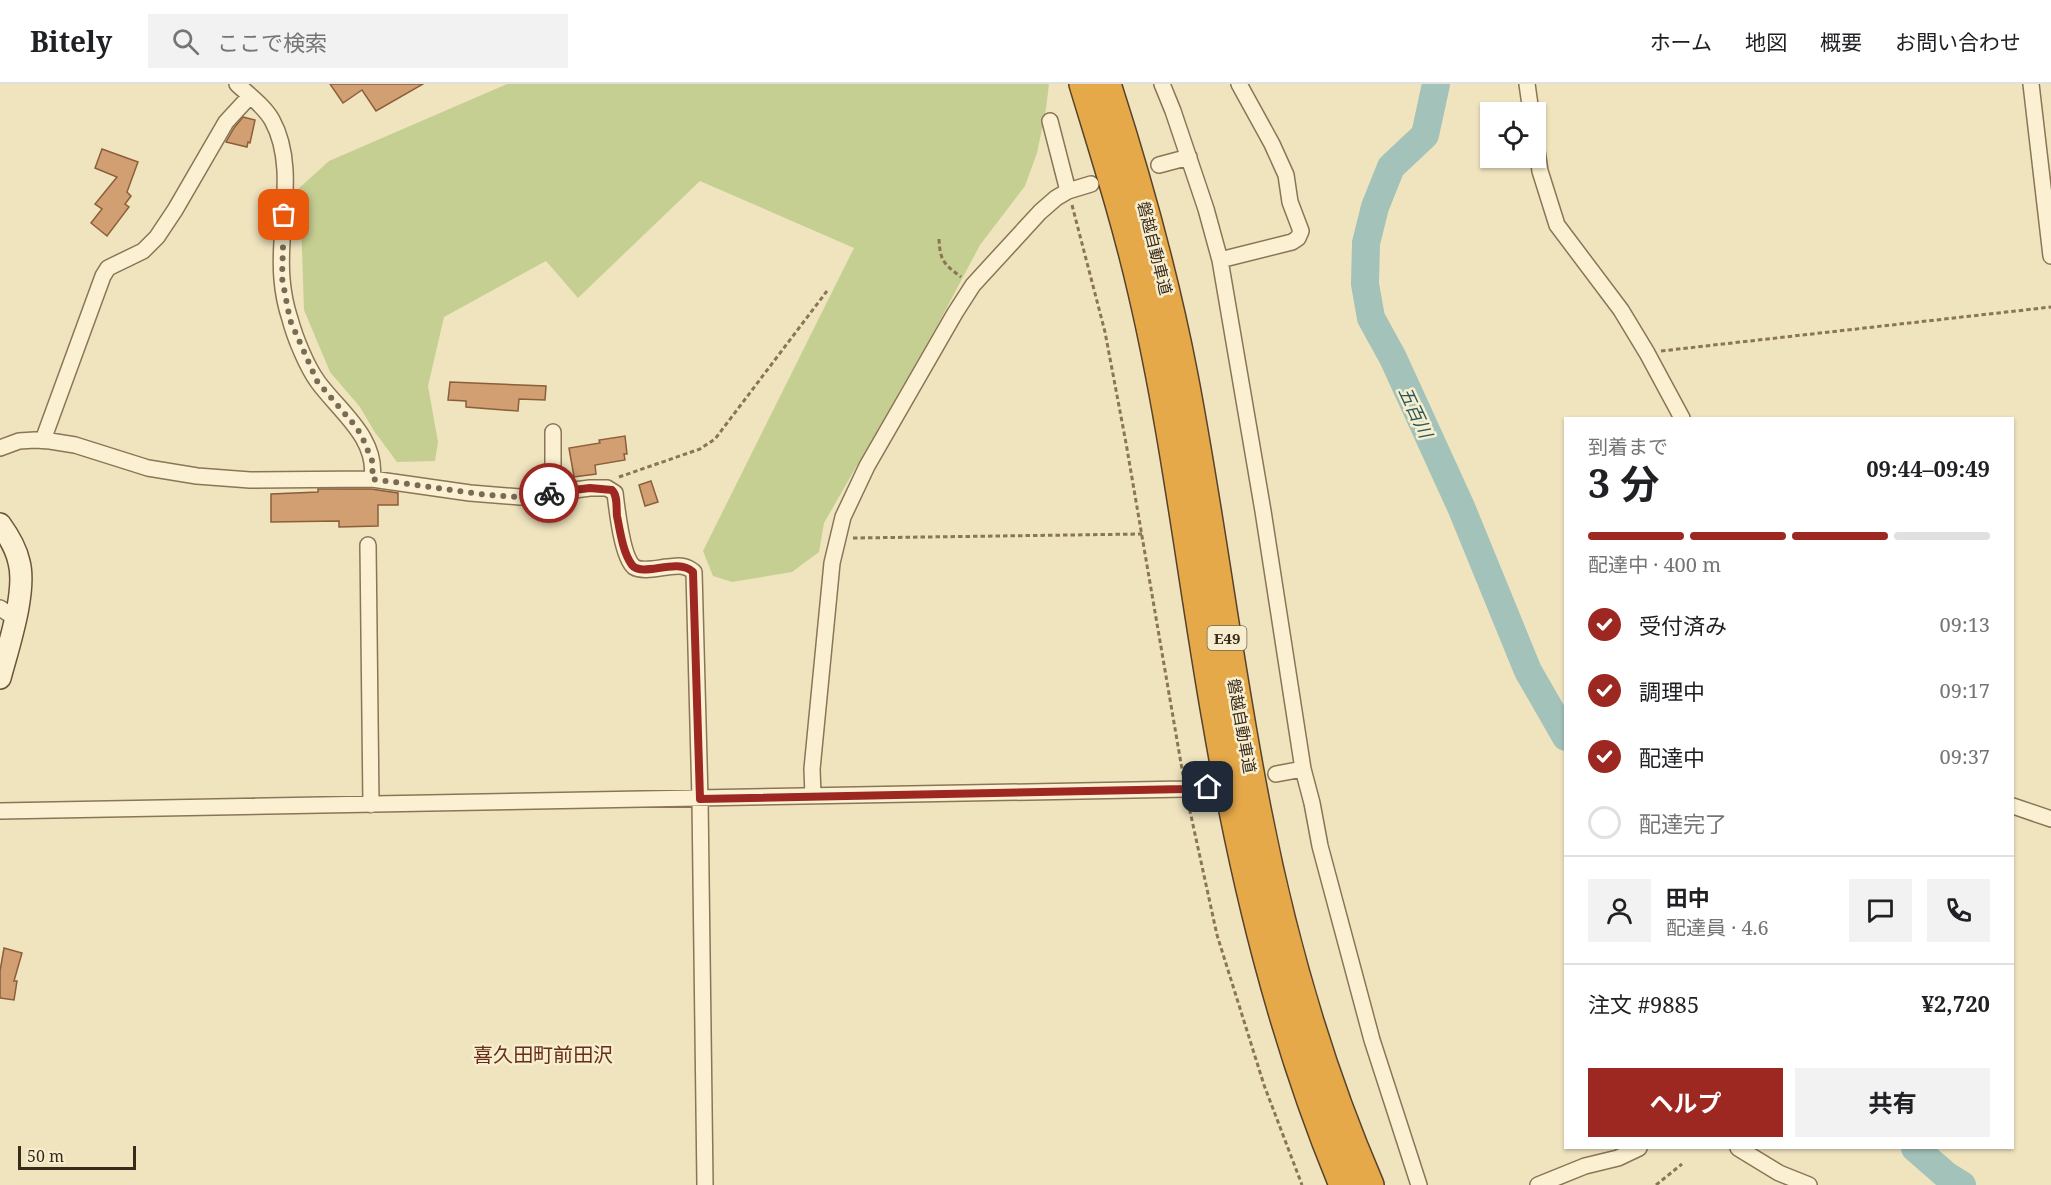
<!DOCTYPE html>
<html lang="ja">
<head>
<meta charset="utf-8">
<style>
	:root { --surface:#fff; --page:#f2f2f2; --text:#202124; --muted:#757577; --line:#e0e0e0; --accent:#9d2822 }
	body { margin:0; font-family:"Noto Serif","Noto Sans JP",serif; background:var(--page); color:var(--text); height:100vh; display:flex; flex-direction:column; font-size:22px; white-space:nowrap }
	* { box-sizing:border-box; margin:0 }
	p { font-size:20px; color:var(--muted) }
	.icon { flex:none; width:33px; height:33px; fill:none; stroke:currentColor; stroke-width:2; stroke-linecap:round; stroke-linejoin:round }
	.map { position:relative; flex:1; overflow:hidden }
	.side { position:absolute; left:1564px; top:333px; width:450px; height:732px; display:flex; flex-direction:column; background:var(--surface); border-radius:0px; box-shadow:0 2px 4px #0004 }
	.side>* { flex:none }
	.controls { position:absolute; left:1480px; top:18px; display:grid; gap:12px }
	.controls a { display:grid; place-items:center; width:66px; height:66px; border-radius:0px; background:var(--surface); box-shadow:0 2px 4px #0004; font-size:30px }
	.scale { position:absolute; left:18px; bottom:15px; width:118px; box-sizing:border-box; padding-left:6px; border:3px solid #392b1c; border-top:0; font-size:16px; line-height:21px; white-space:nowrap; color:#392b1c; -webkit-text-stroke:4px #f7eecf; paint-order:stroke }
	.pin { position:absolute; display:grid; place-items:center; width:51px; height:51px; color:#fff; margin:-26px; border-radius:12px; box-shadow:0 3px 9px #0006 }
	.courier { position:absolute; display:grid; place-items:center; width:60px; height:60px; margin:-30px; border:4px solid #9d2822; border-radius:50%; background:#fff; color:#222; box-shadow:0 2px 8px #0007 }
	.headline em { font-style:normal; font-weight:700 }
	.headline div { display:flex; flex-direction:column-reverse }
	.headline { display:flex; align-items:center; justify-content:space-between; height:102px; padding:0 24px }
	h1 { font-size:39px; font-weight:700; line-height:45px }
	.bar { display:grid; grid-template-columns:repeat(4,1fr); gap:9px 6px; align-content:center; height:72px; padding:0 24px }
	.bar i { height:8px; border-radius:4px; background:var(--line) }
	.bar .on { background:var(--accent) }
	.bar p { grid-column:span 4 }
	.line { display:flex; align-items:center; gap:15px; padding:0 24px; border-top:2px solid var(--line) }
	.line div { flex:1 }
	.round { display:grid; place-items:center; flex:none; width:63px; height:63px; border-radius:0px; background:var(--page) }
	ol { padding:0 24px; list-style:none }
	li { display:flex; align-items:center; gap:18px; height:66px }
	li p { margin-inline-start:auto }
	li .icon { padding:6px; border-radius:50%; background:var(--accent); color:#fff; stroke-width:4 }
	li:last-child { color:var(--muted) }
	li i { width:33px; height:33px; border:3px solid var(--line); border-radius:50% }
	.action { display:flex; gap:12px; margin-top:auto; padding:12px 24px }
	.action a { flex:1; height:69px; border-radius:0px; background:var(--accent); color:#fff; font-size:24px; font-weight:700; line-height:69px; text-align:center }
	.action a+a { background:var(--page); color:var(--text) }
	header { display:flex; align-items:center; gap:36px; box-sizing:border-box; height:84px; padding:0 30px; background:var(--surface); border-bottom:2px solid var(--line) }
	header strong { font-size:28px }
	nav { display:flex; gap:33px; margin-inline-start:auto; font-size:21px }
	.search { width:420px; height:54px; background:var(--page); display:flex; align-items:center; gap:15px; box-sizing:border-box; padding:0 21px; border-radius:0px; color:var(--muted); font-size:22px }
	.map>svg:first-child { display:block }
	.green { fill:#c5cf92 }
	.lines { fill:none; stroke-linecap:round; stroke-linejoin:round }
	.river { stroke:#a2c2ba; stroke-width:28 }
	.building { fill:#d19f72; stroke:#8b5f3a; stroke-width:1.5 }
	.minor-casing { stroke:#8a7556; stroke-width:18 }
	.secondary-casing { stroke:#6c5539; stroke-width:24 }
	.motorway-casing { stroke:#57422b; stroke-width:30 }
	.path { stroke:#8a7556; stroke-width:3; stroke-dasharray:4.5 3; stroke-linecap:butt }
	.minor { stroke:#fbf1d2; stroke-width:15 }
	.secondary { stroke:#fbf1d2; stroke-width:21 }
	.motorway { stroke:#e6a949; stroke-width:27 }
	.done { stroke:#796c55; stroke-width:6; stroke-dasharray:0 10.8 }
	.route { stroke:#9d2822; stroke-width:8 }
	.labels { text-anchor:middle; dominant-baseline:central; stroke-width:5; stroke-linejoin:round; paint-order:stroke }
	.shield { fill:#f7eecf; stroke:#726652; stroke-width:1.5 }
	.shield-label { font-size:15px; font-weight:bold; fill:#392b1c }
	.street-label { font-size:16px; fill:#392b1c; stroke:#f7eecf }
	.water-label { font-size:18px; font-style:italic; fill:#2a5959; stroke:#f7eecf }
	.quarter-label { font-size:20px; fill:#682d18; stroke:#f7eecf }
</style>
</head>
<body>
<header>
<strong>Bitely</strong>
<div class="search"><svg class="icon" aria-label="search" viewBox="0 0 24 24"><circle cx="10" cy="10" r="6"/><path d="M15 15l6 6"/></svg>ここで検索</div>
<nav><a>ホーム</a><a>地図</a><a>概要</a><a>お問い合わせ</a></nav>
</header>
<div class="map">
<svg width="2051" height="1101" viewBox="0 0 2051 1101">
	<rect width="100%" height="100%" fill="#f0e4bf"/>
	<path class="green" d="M507,0H1049L1046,25L1037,69L1025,102L980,161L937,242L824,439L819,468L792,488L732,498L713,492L703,467L854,164L700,97L578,214L546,177L444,233L428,302L438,358L435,377L397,378L374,347L360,323L330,288L304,226L301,138L297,106L329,77Z"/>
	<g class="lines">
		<path class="river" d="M1436,0L1425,51L1391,83L1375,123L1366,159L1365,200L1371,234L1393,274L1461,423L1528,587L1566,653
			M1915,1064L1946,1091L1962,1101"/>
	</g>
	<path class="building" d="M330,0H423L376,27L362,6L343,19Z
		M243,33L255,36L250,59L248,58L247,63L226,58L234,44Z
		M102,65L138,78L127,108L131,112L125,120L129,123L107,152L91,139L102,125L95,120L117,93L95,84Z
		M450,298L546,302L545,316L519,315L518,327L466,323V317L448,316Z
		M625,352L627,370H624L625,376L595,381L596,390L574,393L569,364L600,359L599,356Z
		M651,397L658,418L645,422L639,401Z
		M318,405H371L398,409V421H378V442L339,443V437L271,438V410L318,408Z
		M4,864L22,869L14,897H17L14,916L0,914V887Z"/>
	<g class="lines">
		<defs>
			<path id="minor" d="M237,0C249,11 264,22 272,36C298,83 277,145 282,195C283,208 286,223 290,235C295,254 307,283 318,298C339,327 378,354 372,395
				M1162,0L1173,27L1206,125L1220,176L1263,427L1303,685L1312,719L1320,762L1372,956L1419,1101
				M1527,0L1531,28
				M2031,0L2051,172
				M1050,37L1068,107
				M1536,60L1540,87L1557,141L1621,226L1647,269L1682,334
				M1159,81L1189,73
				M1220,176L1292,158L1298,154L1301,147L1290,118L1286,91L1272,60L1239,0
				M553,348V409
				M43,356L103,192L108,184L143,167L157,153L175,126L226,38L250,12
				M0,364L19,357L35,356L50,357L75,361L148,384L197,392L250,396L372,395L470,409L520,413L590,404H607L615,409C617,425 622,473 634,483C642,488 658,484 667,483C678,482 685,480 694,488L700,715L705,1101
				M368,461L371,721
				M0,524L15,534
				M1276,690L1303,685
				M813,712L812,685L832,479L843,433L867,382L955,229L973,201L1040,128L1056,114L1068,107L1091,100
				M2013,722L2051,735
				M0,727L1185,705L1208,703
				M1738,1064L1779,1089L1809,1101
				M1538,1101L1585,1082L1618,1074L1639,1064"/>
			<path id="secondary" d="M0,440C8,451 16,464 19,478C27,507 8,564 0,594"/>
			<path id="motorway" d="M1083,0C1104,69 1126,138 1142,208C1175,349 1191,493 1216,635C1243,793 1281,952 1343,1101
				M1107,0C1138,96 1165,193 1184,292C1212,438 1229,585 1258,730C1283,857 1319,983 1370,1101"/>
		</defs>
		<use href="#minor" class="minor-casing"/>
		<use href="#secondary" class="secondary-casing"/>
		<use href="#motorway" class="motorway-casing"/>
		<path class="path" d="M1072,121L1105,248L1126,359L1183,691
			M939,155C940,177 944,180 961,193
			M1661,267L2051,223
			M619,393L700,365L715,355L827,207
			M853,454L1142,450
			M1188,718L1217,851L1264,1001L1302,1101
			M1656,1101L1682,1080"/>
		<use href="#minor" class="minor"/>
		<use href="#secondary" class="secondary"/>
		<use href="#motorway" class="motorway"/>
	</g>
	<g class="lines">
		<path class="done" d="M284,131L282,194L290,236L317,297L357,344L363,355L373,379L372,395L487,411L520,413L549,409"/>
		<path class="route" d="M549,409L590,404L612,406C618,412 616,423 617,432C620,447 623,469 632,481C642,494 677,473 693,488L700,715L1185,705L1208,703"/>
	</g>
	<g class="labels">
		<rect class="shield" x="1207.5" y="542" width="39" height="24" rx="4.5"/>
		<g class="shield-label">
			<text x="1227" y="554">E49</text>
		</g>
		<g class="street-label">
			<text transform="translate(1155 164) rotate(76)">磐越自動車道</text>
			<text transform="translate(1242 642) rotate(80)">磐越自動車道</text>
		</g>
		<g class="water-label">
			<text transform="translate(1416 328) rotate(65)">五百川</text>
		</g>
		<g class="quarter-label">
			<text x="543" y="970">喜久田町前田沢</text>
		</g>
	</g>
</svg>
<div class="controls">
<a><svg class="icon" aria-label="locate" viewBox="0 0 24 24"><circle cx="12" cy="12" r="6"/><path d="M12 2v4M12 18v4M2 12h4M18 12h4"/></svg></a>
</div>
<div class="scale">50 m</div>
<div class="pin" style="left:284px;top:131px;background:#ea580c"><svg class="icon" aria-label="bag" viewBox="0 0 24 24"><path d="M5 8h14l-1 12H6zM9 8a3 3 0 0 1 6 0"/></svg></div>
<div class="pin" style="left:1208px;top:703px;background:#1f2937"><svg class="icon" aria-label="home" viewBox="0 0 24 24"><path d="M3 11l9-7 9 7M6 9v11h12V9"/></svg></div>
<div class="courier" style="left:549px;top:409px"><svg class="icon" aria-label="bike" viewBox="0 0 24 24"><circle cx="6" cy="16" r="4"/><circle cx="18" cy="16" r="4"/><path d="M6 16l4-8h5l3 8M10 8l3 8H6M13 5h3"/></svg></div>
<section class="side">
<div class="headline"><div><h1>3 分</h1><p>到着まで</p></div><em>09:44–09:49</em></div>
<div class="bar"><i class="on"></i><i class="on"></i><i class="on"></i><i></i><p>配達中 · 400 m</p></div>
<ol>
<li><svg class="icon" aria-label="check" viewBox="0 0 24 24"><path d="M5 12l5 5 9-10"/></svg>受付済み<p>09:13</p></li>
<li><svg class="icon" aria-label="check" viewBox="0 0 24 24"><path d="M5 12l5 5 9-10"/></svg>調理中<p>09:17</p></li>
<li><svg class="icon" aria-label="check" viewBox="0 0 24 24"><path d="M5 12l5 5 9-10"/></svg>配達中<p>09:37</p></li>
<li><i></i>配達完了</li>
</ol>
<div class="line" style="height:108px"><a class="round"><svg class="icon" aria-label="person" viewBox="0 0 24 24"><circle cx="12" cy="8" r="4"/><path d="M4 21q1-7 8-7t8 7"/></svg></a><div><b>田中</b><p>配達員 · 4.6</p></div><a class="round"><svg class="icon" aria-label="chat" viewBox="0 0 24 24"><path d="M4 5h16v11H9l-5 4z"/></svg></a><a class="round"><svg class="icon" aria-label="phone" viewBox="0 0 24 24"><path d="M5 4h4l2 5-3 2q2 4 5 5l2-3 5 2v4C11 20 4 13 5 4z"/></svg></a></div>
<div class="line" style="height:78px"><div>注文 #9885</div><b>¥2,720</b></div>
<div class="action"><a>ヘルプ</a><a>共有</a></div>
</section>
</div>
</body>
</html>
